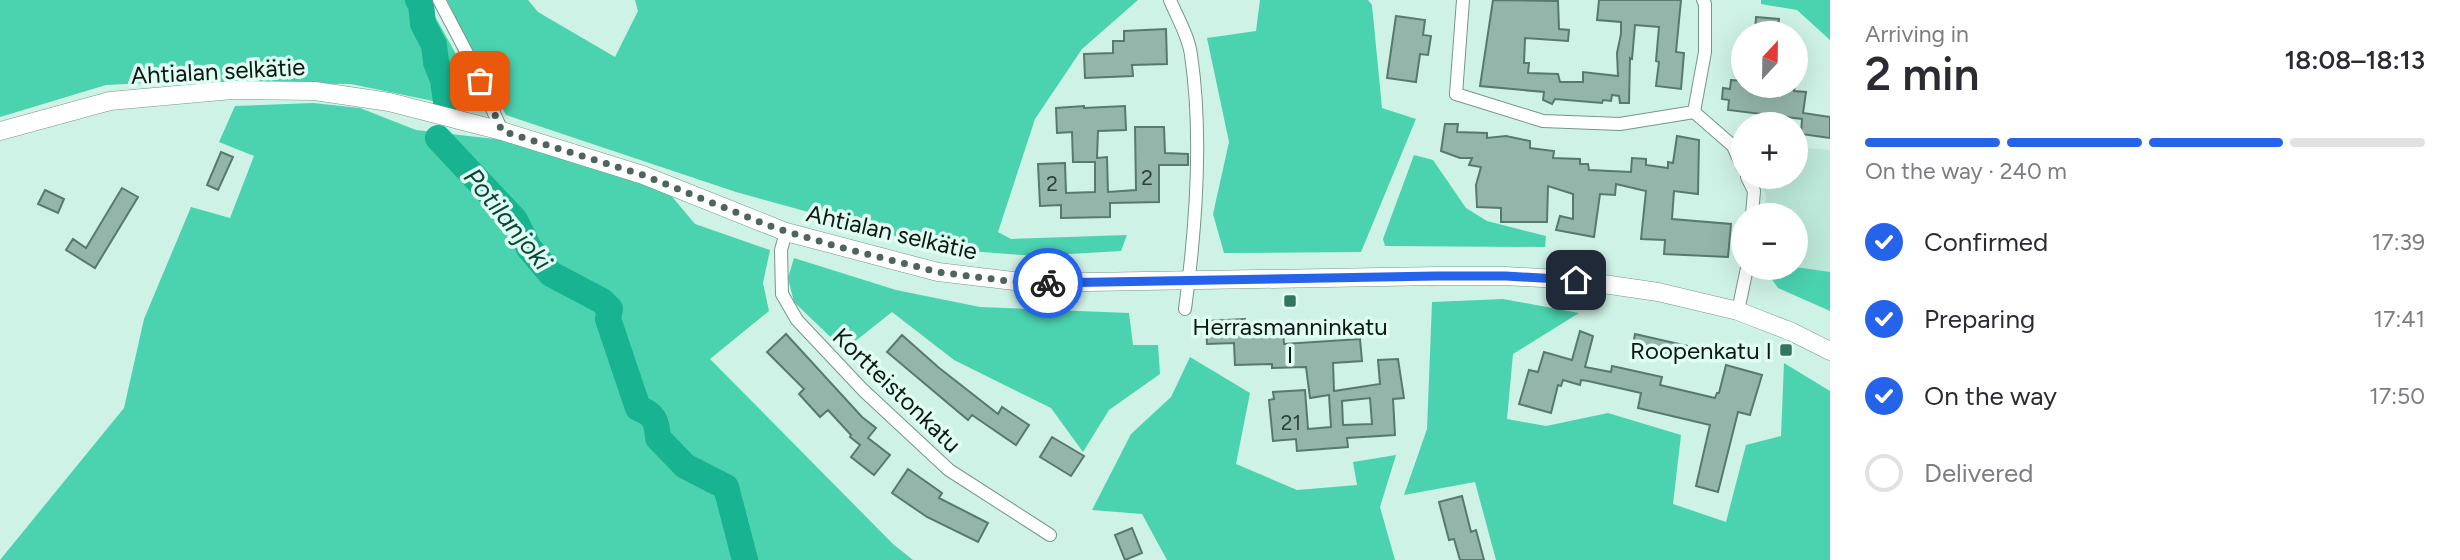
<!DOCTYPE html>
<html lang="en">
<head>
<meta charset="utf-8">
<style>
	:root { --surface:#fff; --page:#f2f2f3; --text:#2b2b33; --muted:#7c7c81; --line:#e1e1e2; --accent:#2563eb }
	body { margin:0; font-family:Figtree,sans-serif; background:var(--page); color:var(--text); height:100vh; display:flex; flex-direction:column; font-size:26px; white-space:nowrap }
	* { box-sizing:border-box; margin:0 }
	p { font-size:23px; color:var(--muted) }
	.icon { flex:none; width:38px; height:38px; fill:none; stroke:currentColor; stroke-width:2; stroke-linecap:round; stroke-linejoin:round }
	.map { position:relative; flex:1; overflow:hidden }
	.details { display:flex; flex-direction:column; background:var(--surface); width:630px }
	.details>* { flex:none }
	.needle { width:46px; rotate:22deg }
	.controls { position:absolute; left:1731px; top:21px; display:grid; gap:14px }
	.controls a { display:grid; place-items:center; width:77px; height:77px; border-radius:50%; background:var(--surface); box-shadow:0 7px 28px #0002; font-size:35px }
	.pin { position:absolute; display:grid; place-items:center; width:60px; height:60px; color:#fff; margin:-30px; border-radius:14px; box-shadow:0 4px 10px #0006 }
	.courier { position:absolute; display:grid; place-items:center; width:70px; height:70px; margin:-35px; border:5px solid #2563eb; border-radius:50%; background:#fff; color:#222; box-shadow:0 2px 9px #0007 }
	.head em { font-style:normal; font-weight:600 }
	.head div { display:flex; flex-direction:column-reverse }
	.head { display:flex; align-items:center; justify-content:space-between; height:119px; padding:0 35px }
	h1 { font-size:46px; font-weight:600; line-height:52px }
	.bar { display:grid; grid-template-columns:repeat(4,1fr); gap:10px 7px; align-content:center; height:84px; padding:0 35px }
	.bar i { height:9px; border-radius:5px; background:var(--line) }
	.bar .active { background:var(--accent) }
	.bar p { grid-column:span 4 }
	ol { padding:0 35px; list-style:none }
	li { display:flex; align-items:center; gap:21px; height:77px }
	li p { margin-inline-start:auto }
	li .icon { padding:7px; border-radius:50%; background:var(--accent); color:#fff; stroke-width:4 }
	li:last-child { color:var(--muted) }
	li i { width:38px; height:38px; border:4px solid var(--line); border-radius:50% }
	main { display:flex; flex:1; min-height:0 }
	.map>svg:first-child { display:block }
	.built { fill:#bce8d9 }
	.forest { fill:#4bd3af }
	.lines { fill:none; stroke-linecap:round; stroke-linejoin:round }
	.river { stroke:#18b390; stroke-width:26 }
	.building { fill:#94b6aa; stroke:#58796e; stroke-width:2; fill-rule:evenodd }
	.street-casing { stroke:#75968b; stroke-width:14 }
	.secondary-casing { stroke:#75968b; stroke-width:19 }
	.street { stroke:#fff; stroke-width:12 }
	.secondary { stroke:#fff; stroke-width:18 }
	.done { stroke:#4f645d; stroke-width:7; stroke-dasharray:0 12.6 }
	.route { stroke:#2563eb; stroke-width:9 }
	.poi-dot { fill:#347461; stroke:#e1fef3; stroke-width:2.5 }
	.labels { text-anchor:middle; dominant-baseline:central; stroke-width:7; stroke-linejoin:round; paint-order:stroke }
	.number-label { font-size:21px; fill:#2d403a }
	.street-label { font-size:24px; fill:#0b1814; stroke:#e1fef3 }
	.poi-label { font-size:24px; fill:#0b1814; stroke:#e1fef3 }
	.water-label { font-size:26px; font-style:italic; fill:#094537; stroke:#e1fef3 }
</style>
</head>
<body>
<main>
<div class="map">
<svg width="1830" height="560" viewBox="0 0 1830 560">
	<rect width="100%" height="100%" fill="#cef2e5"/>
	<path class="built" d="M1796,147L1830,150V272L1796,267V215H1764L1766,196L1759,177H1796Z"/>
	<path class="forest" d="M0,0H426L474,87L457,106L351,84L167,82L106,85L0,117Z
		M447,0H528L538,12L615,57L638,11L635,0H1138L1082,49L1035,119L998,232L1011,239L1127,235L1121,251L1035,256L943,249L736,192L506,115L477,62Z
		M1260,0H1368L1372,5L1382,108L1416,119L1361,252L1224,253L1213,214L1229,142L1207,38L1256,31Z
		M1761,0H1830V40L1797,10L1761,4Z
		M313,103L360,108L416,130L512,141L669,193L695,224L770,250L763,283L769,311L710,359L893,544L913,560H0L124,408L144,319L191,207L230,218L254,156L219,142L235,106Z
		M1414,155L1433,160L1466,208L1487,221L1546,236L1545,247L1385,246L1383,239Z
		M794,258L896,290L980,307L1129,313L1133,345H1158L1160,374L1109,410L1083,452L1051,408L954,360L892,312L844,350L794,302L788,278Z
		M1796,267L1830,272V311L1778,288L1764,268Z
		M1503,299L1579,313L1513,354L1507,419L1546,426L1608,413L1681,435L1673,504L1726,522L1746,445L1781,436L1784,363L1830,391V560H1496L1475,482L1404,495L1427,429L1432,302Z
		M1190,357L1250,393L1236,464L1297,490L1357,485L1353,462L1396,455L1380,507L1395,560H1167L1142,514L1092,510L1131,434L1171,397Z"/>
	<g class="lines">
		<path class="river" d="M418,0L421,4L423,24L434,45L436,62L443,80L446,102
			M438,138L515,220L529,248L551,274L602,301L610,309L608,319L638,408C654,414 657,421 658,438L685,466L726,487L745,560"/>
	</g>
	<path class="building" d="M1493,0L1558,1L1559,29L1569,30L1568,41L1525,38L1524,63H1529L1528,73L1558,74L1560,82H1583V72L1618,76L1617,53L1621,34V22L1597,20L1599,0H1681L1676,52L1684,53L1681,89L1656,86L1659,62L1656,61L1659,27L1635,25L1632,59L1630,58L1629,103H1620L1619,96L1612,95L1611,101L1603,100L1602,103L1555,99L1552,104L1543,100L1544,92L1480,86Z
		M1396,16L1425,20L1423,35L1431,36L1428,55L1420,54L1416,82L1387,78Z
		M1756,17L1779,19L1778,33H1755Z
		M1166,29L1167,64L1132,65L1133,76L1085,78L1084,54L1113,53V41H1124V31Z
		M1731,80L1743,81L1744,87L1768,91V86H1795L1794,91L1806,92L1803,113L1830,117V138L1801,134L1802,119L1728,110L1729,100L1722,99L1723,88L1730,89Z
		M1084,106V108L1125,106L1126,130L1098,131L1097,158L1107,157L1108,192L1136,190L1135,127H1164L1165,153L1188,154V165H1159V202L1110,203V217L1061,218V205L1040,206L1038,164L1065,163L1066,193L1095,192V162H1073L1072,132L1057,133L1056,108Z
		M1445,124H1458L1457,132L1487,133V138L1506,136L1530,141V148L1554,151L1553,158L1580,159V164H1588L1589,170L1631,172L1632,158L1646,159V165L1668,168V162L1673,163L1677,136L1699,140L1698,194L1674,191L1672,219L1731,224L1728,257L1664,254L1665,240L1641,239L1646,191L1616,184L1615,195L1600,194L1594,237L1556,230L1560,216L1573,219V194L1548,186L1547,222H1501V208L1477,207L1476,185L1481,167L1469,165L1472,158H1460L1441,151Z
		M221,152L233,157L218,190L207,185Z
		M122,188L138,197L95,268L66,250L73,239L86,248Z
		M45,190L64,199L58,213L38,204Z
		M1245,319L1246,331L1283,329L1284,344L1360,339L1362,361L1333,363L1334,391L1380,384L1378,360L1398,359L1404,398L1393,399L1395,435L1347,438L1348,447L1297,451L1296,439L1273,441L1269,400L1274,399L1273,392L1305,390L1308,429L1331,427L1329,395L1310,398L1306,367L1272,368V364L1235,365L1234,343L1207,344L1206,321ZM1370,398L1372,424L1343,425L1342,401Z
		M1580,331L1593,336L1585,367L1611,372L1612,366L1662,377L1660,385L1715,398L1717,393H1719L1726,365L1762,375L1750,415L1738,412L1718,492L1696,486L1710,425L1638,408L1641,393L1588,381L1581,380L1580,385L1563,380L1561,386L1558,385L1551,413L1519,404L1529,370L1538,372L1544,352L1572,360Z
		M786,334L862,417L876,428L868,438L890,455L874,475L851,457L860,445L850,437L851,435L828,410L820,417L799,394L804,389L767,352Z
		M1635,334L1692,347L1689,359L1633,345Z
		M902,335L938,367L998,414L1002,407L1029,425L1016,445L972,415L968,420L887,352Z
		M1052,437L1084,456L1071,476L1040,457Z
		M908,469L942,493L939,498L988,523L978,542L927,517L892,493Z
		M1462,496L1471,532L1476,530L1484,560H1460L1454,539L1449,540L1439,502Z
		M1132,528L1142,553L1125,560L1115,535Z"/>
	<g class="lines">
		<defs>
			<path id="street" d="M439,0L469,57L502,131
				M1170,0C1177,17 1189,37 1191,55C1203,136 1196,228 1185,309
				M1463,0L1456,94L1543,121L1620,124L1694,112
				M1694,112L1705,52V4L1703,0
				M1694,112L1733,146L1743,168
				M1747,177L1754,191L1752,215
				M786,232L781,250L782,294L797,320L863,390L949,470L1050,535
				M1738,311L1747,268"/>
			<path id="secondary" d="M0,131L110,101L232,90L315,91L389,102L502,131L643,175L786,232L938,272L1031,283L1437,276H1506L1576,280L1658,292L1738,311L1792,332L1830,351"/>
		</defs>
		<use href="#street" class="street-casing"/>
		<use href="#secondary" class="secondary-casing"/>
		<use href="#street" class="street"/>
		<use href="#secondary" class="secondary"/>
	</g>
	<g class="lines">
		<path class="done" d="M480,81L502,131L643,175L775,228L839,247L938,272L1031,284L1048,283"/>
		<path class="route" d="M1048,283L1437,276H1506L1576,280"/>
	</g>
	<g class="poi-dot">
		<rect x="1283" y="294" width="14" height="14" rx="3.5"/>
		<rect x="1779" y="343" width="14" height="14" rx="3.5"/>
	</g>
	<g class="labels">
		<g class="number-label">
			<text x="1147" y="177">2</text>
			<text x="1052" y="183">2</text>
			<text x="1291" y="422">21</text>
		</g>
		<g class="street-label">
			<text transform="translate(218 71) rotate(-3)">Ahtialan selkätie</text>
			<text transform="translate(892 232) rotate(13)">Ahtialan selkätie</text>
			<text transform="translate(897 390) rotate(44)">Kortteistonkatu</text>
		</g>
		<g class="poi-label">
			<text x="1290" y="326">Herrasmanninkatu<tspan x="1290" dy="28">I</tspan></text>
			<text x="1772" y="350" text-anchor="end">Roopenkatu I</text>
		</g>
		<g class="water-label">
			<text transform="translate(508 219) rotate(51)">Potilanjoki</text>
		</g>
	</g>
</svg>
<div class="controls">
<a><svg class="needle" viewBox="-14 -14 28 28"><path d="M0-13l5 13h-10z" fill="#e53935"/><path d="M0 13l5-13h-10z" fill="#7c7c81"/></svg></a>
<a>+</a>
<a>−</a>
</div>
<div class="pin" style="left:480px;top:81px;background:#ea580c"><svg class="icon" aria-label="bag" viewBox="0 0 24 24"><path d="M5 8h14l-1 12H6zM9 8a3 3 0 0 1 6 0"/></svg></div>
<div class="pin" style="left:1576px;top:280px;background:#1f2937"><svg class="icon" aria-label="home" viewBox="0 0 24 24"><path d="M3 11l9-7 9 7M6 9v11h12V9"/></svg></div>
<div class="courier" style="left:1048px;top:283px"><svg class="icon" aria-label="bike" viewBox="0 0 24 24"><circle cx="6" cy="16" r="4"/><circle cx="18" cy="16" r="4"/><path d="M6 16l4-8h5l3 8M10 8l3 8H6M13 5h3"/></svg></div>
</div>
<section class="details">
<div class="head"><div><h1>2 min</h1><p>Arriving in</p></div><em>18:08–18:13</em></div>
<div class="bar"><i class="active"></i><i class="active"></i><i class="active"></i><i></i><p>On the way · 240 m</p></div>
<ol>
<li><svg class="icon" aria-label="check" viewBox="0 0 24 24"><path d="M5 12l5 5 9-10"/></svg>Confirmed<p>17:39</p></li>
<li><svg class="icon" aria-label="check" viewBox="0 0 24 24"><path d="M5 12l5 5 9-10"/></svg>Preparing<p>17:41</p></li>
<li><svg class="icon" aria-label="check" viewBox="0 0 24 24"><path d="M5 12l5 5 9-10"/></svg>On the way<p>17:50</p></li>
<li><i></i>Delivered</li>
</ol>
</section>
</main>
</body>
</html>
